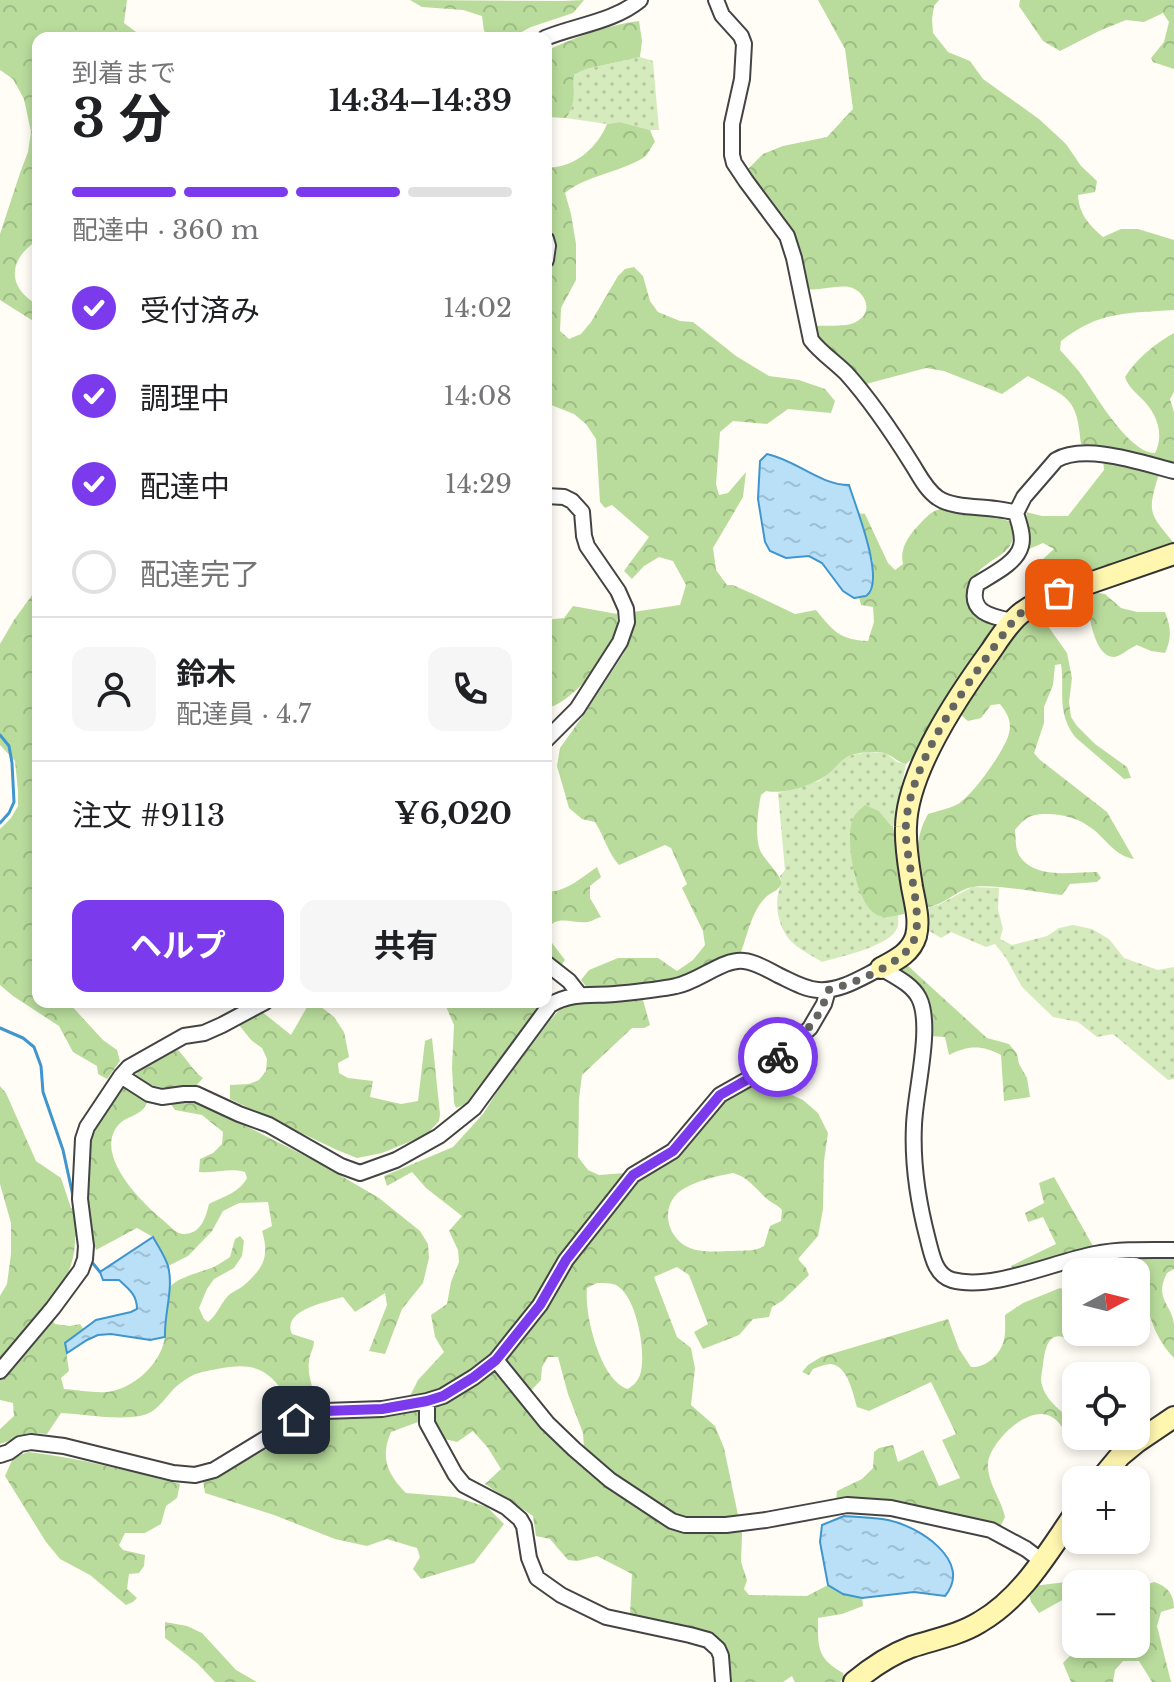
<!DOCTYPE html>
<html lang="ja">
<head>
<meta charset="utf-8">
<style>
	:root { --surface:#fff; --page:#f6f6f6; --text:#202124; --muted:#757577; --line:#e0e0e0; --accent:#7c3aed }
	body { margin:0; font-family:"Libre Baskerville","Noto Sans JP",serif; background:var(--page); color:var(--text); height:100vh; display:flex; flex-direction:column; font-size:30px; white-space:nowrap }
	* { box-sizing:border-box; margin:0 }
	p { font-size:26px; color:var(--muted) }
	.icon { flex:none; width:44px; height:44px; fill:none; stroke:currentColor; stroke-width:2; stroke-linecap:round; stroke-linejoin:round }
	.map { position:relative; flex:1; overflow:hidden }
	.sheet { position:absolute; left:32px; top:32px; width:520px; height:976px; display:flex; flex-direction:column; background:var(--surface); border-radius:16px; box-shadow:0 4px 12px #0003 }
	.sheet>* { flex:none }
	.needle { width:52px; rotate:83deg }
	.fabs { position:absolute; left:1062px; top:1258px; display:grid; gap:16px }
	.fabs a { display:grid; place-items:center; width:88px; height:88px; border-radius:16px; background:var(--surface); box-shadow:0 4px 12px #0003; font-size:40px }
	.pin { position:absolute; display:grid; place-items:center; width:68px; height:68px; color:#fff; margin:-34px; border-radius:16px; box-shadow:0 4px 12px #0006 }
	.courier { position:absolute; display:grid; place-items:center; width:80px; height:80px; margin:-40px; border:6px solid #7c3aed; border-radius:50%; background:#fff; color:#222; box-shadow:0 2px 10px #0007 }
	.head em { font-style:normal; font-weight:700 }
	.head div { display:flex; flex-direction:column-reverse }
	.head { display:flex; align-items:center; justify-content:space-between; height:136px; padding:0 40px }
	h1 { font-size:52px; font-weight:700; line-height:60px }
	.bar { display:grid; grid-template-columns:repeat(4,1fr); gap:12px 8px; align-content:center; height:96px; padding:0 40px }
	.bar i { height:10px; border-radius:6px; background:var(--line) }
	.bar .active { background:var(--accent) }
	.bar p { grid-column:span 4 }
	.line { display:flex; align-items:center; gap:20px; padding:0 40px; border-top:2px solid var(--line) }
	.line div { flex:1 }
	.round { display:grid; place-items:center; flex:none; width:84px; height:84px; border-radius:16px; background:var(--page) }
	ol { padding:0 40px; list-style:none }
	li { display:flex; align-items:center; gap:24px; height:88px }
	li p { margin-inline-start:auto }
	li .icon { padding:8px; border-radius:50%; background:var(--accent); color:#fff; stroke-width:4 }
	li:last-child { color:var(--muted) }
	li i { width:44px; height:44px; border:4px solid var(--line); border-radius:50% }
	.primary-button { display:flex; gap:16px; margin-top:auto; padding:16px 40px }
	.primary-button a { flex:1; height:92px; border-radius:16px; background:var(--accent); color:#fff; font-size:32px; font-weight:700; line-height:92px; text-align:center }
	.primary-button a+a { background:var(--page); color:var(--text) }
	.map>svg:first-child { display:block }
	.grass { fill:url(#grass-dots) }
	.forest { fill:url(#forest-crowns); fill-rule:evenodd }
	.water { fill:url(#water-ripples); stroke:#3f96cf; stroke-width:2 }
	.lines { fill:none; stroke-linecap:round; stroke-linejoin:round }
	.stream { stroke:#3f96cf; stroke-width:3 }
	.street-casing { stroke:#444; stroke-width:18 }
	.secondary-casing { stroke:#333; stroke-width:24 }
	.street { stroke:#fff; stroke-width:14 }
	.secondary { stroke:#fff6b0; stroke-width:20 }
	.done { stroke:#646461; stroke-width:8; stroke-dasharray:0 14.4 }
	.route { stroke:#7c3aed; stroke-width:10 }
</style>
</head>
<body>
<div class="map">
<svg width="1174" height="1682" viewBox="0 0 1174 1682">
	<defs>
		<pattern id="grass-dots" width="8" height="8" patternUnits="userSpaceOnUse" patternTransform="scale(2)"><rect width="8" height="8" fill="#d5ebbd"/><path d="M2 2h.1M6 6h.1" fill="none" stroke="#b6c8a1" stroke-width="1.8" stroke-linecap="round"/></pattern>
		<pattern id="forest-crowns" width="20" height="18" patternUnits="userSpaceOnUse" patternTransform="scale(2)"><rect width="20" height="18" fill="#b9dc9c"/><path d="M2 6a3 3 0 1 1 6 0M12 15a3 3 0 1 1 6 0" fill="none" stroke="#9ebc85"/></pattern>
		<pattern id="water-ripples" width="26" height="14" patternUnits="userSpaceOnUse" patternTransform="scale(2)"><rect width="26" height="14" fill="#b9e0f7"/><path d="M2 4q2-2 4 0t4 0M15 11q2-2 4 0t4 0" fill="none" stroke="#9ebfd3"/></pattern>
	</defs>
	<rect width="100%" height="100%" fill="#fffdf5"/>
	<path class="grass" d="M640,57L653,61L659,130H650L620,122L607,124L566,118C575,104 575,92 572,75L586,69Z
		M868,752L886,753L897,762L906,764L893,828L879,811L890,917L898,915C898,919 899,925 897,928C891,946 839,957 822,962C813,956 802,951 794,944C778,931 772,901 782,883L780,876L785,870L778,793L819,781L832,771L842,759L852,755Z
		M972,887L999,888L998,909L1003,929L1000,939L1012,945L1047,936L1059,928L1073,925L1092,929L1109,939L1124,958L1158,970L1174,967V1079L1168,1080L1113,1034L1097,1037L1078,1022L1053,1017L1022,987L1006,958L995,944L986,947L951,932L941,938L926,929L929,907L938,905Z"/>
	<path class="forest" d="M0,0H127L124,23L143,37L148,38H38V240C8,259 6,287 38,305V324L0,300V234L20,173L28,152L31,132L24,99L13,79L0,70Z
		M410,0L563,1L584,0L573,13L531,27L510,38H493L484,31L482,16L463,10L422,7Z
		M818,0H939L934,6L932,19L933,33L948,52L970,61L983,79L1039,119L1066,144L1081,166L1097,181L1095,192L1078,195C1079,214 1089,225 1103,237L1121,229H1138L1174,240V310C1128,313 1099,311 1061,341L1060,350C1069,360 1078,369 1085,380C1098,399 1130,453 1155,453C1165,433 1156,412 1141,398C1134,391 1128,386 1125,377C1136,359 1156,343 1174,333V392L1170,399L1174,412V467L1158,477C1147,513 1150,514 1173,542L1170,549L1071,581L1061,568L1036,573L1032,569L1054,549L1043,543L1029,549L1027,545L1030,532L1026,512L1042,516H1068L1104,470L1102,449L1081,444C1077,396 1068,398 1028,376L1002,394L944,371L926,368L866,384L820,340L815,326C828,325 849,328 859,320C874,310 864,290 849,287C835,285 819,291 805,289L784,220L747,170L763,154L783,146L827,137L853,109L845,49Z
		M1020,0H1174V69L1153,62L1151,58L1164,42L1169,22L1163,13L1144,22L1126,20L1099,31L1060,51L1043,41L1019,6Z
		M639,21L642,41L640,57L586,69L573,75C574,92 576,104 566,118L546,117V51C575,37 608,25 639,21Z
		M620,122L650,130L655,142C651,147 648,155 643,158C618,173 587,175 565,193L571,214L576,244V280L561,308L560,331L569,339L581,334L591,322L618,276L625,269L634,267L643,276L650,301L658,312L680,321L693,322L736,356L769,376L799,380L825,389L835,401L831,413L788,409L767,424L733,421L720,432L716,484L719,495L728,493L746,472L743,497L713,548L716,570L727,585H733L753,594L795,614L816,610C833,631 840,640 868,641L874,622L873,607L861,605L859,597L866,596L873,561L857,513L865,514L888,563L895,570L903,564C900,550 906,540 915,529C922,522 930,511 940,509C958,504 992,516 1009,521C1025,556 986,555 975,577C972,581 972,586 971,590L1000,625L915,756L906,764C897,762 892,755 884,753C875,751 860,752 852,755C842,758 839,764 832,771C818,784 785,795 766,791L761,795C758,809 754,839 761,852C767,863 778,871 782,883C778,891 774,891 767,896C752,910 748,933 741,952L672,982L588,989L581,980L589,970L618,958H658L677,971L693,960L705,945L703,931L682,888L687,884L671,848L665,845L619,865C608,853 604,836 595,822L582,819L569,808L557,766L560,748L587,710L624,653L633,612L680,605L686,585L673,561L659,557L644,566L632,579L624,571L649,537L612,505L605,508L600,502L596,439L586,424L574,414L546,403V276C559,261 561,239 546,224V167C573,170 598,147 607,124Z
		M38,587V1002H68L103,1040L117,1050L120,1061L107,1079L98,1074L97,1066L73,1052L59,1026L13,996L0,985V829L11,818L18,806V791L15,761L0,745V644L14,620Z
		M1092,592L1105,594L1121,608L1137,612H1165C1171,627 1172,638 1165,653L1151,651L1137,645C1129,648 1120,657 1114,657C1094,657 1090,616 1086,601Z
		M573,606L617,614C617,620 618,627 616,633C611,656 569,706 546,708V620L564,618Z
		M1034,614L1043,619L1067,653L1072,678L1069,702L1071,717L1077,726L1095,744L1127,767L1131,778L1124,779L1075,737C1056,711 1065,692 1061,664L1055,665L1053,685L1044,707V723L1034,753L1039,759L1107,812L1134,859C1116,856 1107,841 1094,830C1080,819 1065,814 1047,814C1032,813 1024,818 1015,830C1016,838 1015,848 1019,855C1034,880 1073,872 1097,872L1101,878L1097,882L1070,884L1062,895C1041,893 986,882 968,888C954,893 944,904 929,907L922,902C917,872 912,842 928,814C937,811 949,809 958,804C972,796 1006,749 1009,733C1012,721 1007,713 1000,704L991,705L981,718L968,721L961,715C981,680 1001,640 1034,614Z
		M865,805L879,811L893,828L907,905L904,914C894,916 883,920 874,913C856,901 844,838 853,819C855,813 861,809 865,805Z
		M597,867L601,877L590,886V898L601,917C596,918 593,921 588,922C572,924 556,913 546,931L549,939L565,960L560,967L546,955V891C564,894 582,877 597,867Z
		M907,965L987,1038L1009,1044L1017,1054L1019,1064L1027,1078L1030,1097L1004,1101L1001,1055C983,1045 968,1045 949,1055L945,1037L929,1036V1021L893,970Z
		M633,998L643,1000L650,1025L644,1028H632L582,1075L579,1099L578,1157L588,1170L599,1175L625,1173L635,1181L720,1102L762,1078L770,1088L781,1090L803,1100L818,1113L828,1133L824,1161L823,1209L818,1236L798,1259L806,1268L809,1275L782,1301L772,1307L769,1317L753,1319L739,1335L703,1349L694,1332L708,1324L689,1275L677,1267L654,1277L677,1337L691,1348L695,1368L691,1405L715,1426L724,1448L742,1534L741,1562L747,1580L744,1589L749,1595L807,1596L828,1585L843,1594L862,1598L863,1606L842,1614L818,1618C818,1646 816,1658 843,1673L844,1677L840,1682H795L792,1676L783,1682H732C731,1666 728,1640 710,1633C703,1630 693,1631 685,1630C667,1627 648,1620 630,1615L632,1574L597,1556L577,1561L568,1560L550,1539L536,1536L533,1516L485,1484L501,1469L488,1448L473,1431L457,1442L441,1438L433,1420V1394L410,1396L418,1380L444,1352L435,1337L431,1315L447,1304L451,1282L459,1262L458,1250L449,1231L462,1216L426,1188L412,1172L387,1186L384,1176L453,1147L483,1114L502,1084L552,1018L561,1008L585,1001ZM733,1173C748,1177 755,1188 766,1198C771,1203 777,1204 782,1210L781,1221L770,1226L764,1246C754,1252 744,1250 733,1251C717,1251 698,1254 684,1245C663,1231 662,1200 685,1188C699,1180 717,1176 733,1173ZM597,1283C604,1283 611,1283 616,1285C637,1296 647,1354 640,1375C637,1382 634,1385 628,1389C600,1381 584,1313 587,1288ZM548,1357H558L568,1394L583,1433L584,1448L577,1456L522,1400L541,1380L542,1367Z
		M300,1002H315L334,1017L344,1032L349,1057L338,1063L339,1073L348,1078L373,1081L370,1097L401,1104L418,1101L425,1041L432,1038L440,1114L439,1121L426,1135L382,1153L357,1158L337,1150L230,1099V1085L249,1084L259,1080L266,1071L267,1059L262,1048L251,1040L239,1025L261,1011L291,1035L307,1007Z
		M444,1002H545L540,1005L526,1030L471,1102L456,1108L454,1103L452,1068L454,1025Z
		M178,1050C187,1059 193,1071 203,1078L195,1087C175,1089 151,1090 135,1076L144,1063Z
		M0,1086L6,1093L36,1161L61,1178L71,1208L85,1206L87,1141L102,1112L122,1086L135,1090L148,1101C146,1104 144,1109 141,1111C134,1117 122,1118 116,1128C96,1158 143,1204 164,1221C170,1226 176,1234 184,1234C201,1234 206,1217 209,1204C224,1196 239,1193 247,1178L245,1172C231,1167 214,1174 199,1172L200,1159L213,1153L222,1144L223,1132L202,1115L175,1110L170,1103L185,1101L203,1104L321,1164L379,1198L420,1231L428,1244L429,1258L423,1283L402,1309L385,1354L369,1351L387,1305L385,1293L355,1312L343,1297C327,1302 281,1310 292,1334L314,1341C314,1348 310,1353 309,1361C307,1374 313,1389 317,1401L307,1408L297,1409C270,1374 263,1360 217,1369C197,1373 194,1373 178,1385C167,1394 161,1408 147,1414C123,1422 86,1414 61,1413L47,1434L31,1433L0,1444V1429L14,1416L13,1403L0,1400V1296L7,1284L11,1254V1223L0,1184ZM268,1202L272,1226L262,1231C270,1257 263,1269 243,1286C238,1290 231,1292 227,1297C220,1305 217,1315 208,1322L204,1319L199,1308L207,1289L214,1279L234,1268L242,1256L244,1241L240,1236L235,1239L230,1257C225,1260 220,1264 214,1267C204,1271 176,1278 170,1287C166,1295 166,1326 165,1336C162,1363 134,1389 107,1392C93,1393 78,1390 64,1389L61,1378L69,1371L65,1343L84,1330L80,1324L70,1326L55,1324L46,1310C62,1288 76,1265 75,1237L90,1232L96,1250L137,1228L153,1237L168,1266L188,1256L212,1231L223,1211L239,1203Z
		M1054,1177L1093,1246L1015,1271L1011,1266L1056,1244L1043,1217L1028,1222L1025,1213L1044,1203L1039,1183Z
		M1174,1254V1269L1167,1273C1154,1299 1171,1303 1174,1324C1174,1335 1174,1347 1174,1358C1150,1333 1146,1304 1141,1270L1135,1267L1113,1266L1110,1262L1111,1255Z
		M1060,1288L1072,1294L1076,1314V1332H1079L1077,1340L1072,1342C1050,1326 1045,1346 1043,1365C1042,1371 1040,1380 1042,1385C1046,1401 1063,1413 1076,1423V1436L1079,1448L1073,1447C1068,1437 1062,1423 1052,1417C1029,1403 990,1442 988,1463C987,1483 1001,1498 1005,1517L1001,1525H994L937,1511L888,1503L836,1500L837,1491L862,1479L873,1468L874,1452L879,1448L893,1445L898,1462L923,1450L939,1486L960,1478L942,1440L956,1434L931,1382L869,1411L857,1407C853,1394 848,1366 831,1364C826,1364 818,1367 813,1369L809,1375L802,1372L808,1365L821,1357L948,1319L959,1349L971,1367C985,1368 999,1356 1003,1343C1006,1336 1005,1323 1005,1315L1023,1303Z
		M419,1410L418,1422L391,1432C380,1457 387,1474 406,1493L455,1497L487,1507L504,1524L474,1563L421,1579L413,1569L420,1557L417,1548L387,1539L367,1546L335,1539L274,1515L205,1493L203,1481C224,1471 245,1462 265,1450C284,1440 299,1426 320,1420C351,1411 387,1412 419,1410Z
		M28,1452C80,1458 129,1471 180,1484L177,1498L166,1506L161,1524L145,1533H125L119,1545L123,1550L145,1555L144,1566L139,1573L129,1574L127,1589L137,1598L133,1602L126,1605L90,1575L60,1559L46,1542L5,1476L13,1458Z
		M1091,1579L1106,1584H1076V1608L1074,1610L1066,1598L1039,1613L1031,1602L1029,1594L1033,1586Z
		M1154,1582C1167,1586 1174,1594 1174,1608L1161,1612L1157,1626L1171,1682H1152L1139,1661H1123L1115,1670L1113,1682H1071L1063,1663C1080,1642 1112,1644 1136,1644V1588Z
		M165,1622L187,1626L202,1633L236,1670L257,1682H215L197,1663L165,1638Z"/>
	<path class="water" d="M767,454C796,460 820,485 849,485C855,505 887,583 866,596C865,596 855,598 854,598L843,591L822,563L809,556L786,558L770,551L765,542L758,499L760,461Z
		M153,1237C158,1246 165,1256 168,1266C174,1289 164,1313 165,1337L150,1340L111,1334L98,1335L87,1340L67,1353L65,1343L96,1320L131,1312L137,1309C137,1295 129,1289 119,1280H103L100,1272Z
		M844,1516C858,1517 874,1517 888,1520C918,1526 974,1561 945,1596L914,1592L862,1598L843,1594L828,1585L820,1542L822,1525Z"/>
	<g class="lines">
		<path class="stream" d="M0,735L9,746L12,763L14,802L9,813L0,823
			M0,1028L23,1038L34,1047L41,1066L43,1092L63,1150L73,1196
			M91,1261L100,1272"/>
		<defs>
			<path id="street" d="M716,0L722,15L741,36L744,44L742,79L732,124V155L734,163L746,181L787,236L794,258L811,340C821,353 835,362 847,374C872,402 892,432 912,464C919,475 926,490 938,498C955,510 994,505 1016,513C1019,523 1024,536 1021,546C1017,563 991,575 977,584C967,612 991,617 1013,621
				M545,38C577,25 613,22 640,0
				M546,239L548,246L546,260
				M546,496L564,497L572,501L582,512L584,536L587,546L618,591L626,609L627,622L620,642L577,709L546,740
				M1016,513L1024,497L1056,460C1086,443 1142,463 1174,471
				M546,963L569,981L580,995
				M121,1076L149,1094L162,1097L184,1094H196L239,1114L269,1125L341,1166L360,1173L396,1160L439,1136L474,1108L550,1005C571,992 592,996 615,994C635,992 657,990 676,986C698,982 724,958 744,961C756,962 768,970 778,975C791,981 804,989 818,990C840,992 862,977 881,968C894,976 912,984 919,998C933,1026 915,1092 914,1125C912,1164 918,1202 928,1240C932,1255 935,1275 952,1280C992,1291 1053,1262 1095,1254C1120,1249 1148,1250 1174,1250
				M496,1360L547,1423L574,1449L610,1480L672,1521L685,1525H726L766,1520L847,1505L891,1508L991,1530L1026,1549L1042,1561
				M0,1371L53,1308L81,1270L85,1259L86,1246L80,1199L83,1139L87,1127L121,1076L129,1067L184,1036L204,1033L222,1025L265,1002
				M427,1401V1423L455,1474L464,1485L506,1507L520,1519L524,1526L529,1558L537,1578L561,1595L606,1617L690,1635L708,1640L718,1649L721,1656L723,1682
				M0,1455L9,1452L20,1444L31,1442L64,1446L173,1473L195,1475L214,1470L296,1420L311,1415L325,1411L382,1409L427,1401L443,1396L474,1377L496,1360L540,1305L566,1260L633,1175L673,1151L720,1095L766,1069L810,1028L824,1004L828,990"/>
			<path id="secondary" d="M881,968C896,960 911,953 916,936C920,920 915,903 912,887C909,867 905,847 906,827C907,771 958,696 990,652C999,639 1008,624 1020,614C1039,599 1065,591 1087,584C1116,574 1145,564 1174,554
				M1100,1480L1120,1456L1137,1442L1174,1417
				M854,1682C872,1667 890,1655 911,1647C935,1639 959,1635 980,1622C1023,1597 1048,1552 1076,1512"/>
		</defs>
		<use href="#street" class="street-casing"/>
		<use href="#secondary" class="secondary-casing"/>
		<use href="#street" class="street"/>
		<use href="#secondary" class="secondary"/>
	</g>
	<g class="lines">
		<path class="done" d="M778,1057C802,1035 820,1022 828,990C850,985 900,965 912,944C927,919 903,856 906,824C911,756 974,675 1013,621L1022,612L1059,593"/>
		<path class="route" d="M296,1420L325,1411L382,1409L427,1401L443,1396L474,1377L496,1360L540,1305L566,1260L633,1175L673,1151L720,1095L766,1069L778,1057"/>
	</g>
</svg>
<div class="fabs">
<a><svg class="needle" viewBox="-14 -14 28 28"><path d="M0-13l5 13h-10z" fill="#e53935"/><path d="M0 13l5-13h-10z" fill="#757577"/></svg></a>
<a><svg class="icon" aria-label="locate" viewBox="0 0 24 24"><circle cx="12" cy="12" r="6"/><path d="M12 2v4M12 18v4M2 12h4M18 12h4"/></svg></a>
<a>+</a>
<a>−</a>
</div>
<div class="pin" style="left:1059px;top:593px;background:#ea580c"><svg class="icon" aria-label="bag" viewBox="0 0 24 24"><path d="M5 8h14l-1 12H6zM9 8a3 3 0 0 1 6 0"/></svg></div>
<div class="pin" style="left:296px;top:1420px;background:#1f2937"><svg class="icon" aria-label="home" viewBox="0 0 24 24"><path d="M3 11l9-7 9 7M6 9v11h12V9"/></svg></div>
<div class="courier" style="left:778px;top:1057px"><svg class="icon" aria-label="bike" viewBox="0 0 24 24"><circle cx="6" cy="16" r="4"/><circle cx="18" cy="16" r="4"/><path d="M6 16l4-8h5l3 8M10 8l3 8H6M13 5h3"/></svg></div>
<section class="sheet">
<div class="head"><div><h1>3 分</h1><p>到着まで</p></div><em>14:34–14:39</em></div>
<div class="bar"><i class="active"></i><i class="active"></i><i class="active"></i><i></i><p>配達中 · 360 m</p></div>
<ol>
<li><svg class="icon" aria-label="check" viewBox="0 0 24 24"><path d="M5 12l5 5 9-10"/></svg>受付済み<p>14:02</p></li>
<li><svg class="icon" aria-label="check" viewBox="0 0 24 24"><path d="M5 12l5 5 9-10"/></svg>調理中<p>14:08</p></li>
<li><svg class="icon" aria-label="check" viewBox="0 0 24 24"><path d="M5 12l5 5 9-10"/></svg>配達中<p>14:29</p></li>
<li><i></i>配達完了</li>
</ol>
<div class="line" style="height:144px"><a class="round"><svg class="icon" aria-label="person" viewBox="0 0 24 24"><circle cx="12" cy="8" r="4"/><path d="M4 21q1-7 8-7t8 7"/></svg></a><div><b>鈴木</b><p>配達員 · 4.7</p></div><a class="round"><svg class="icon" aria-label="phone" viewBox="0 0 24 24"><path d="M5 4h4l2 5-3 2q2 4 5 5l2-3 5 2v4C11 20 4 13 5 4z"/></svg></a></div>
<div class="line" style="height:104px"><div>注文 #9113</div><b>¥6,020</b></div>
<div class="primary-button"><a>ヘルプ</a><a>共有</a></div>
</section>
</div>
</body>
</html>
